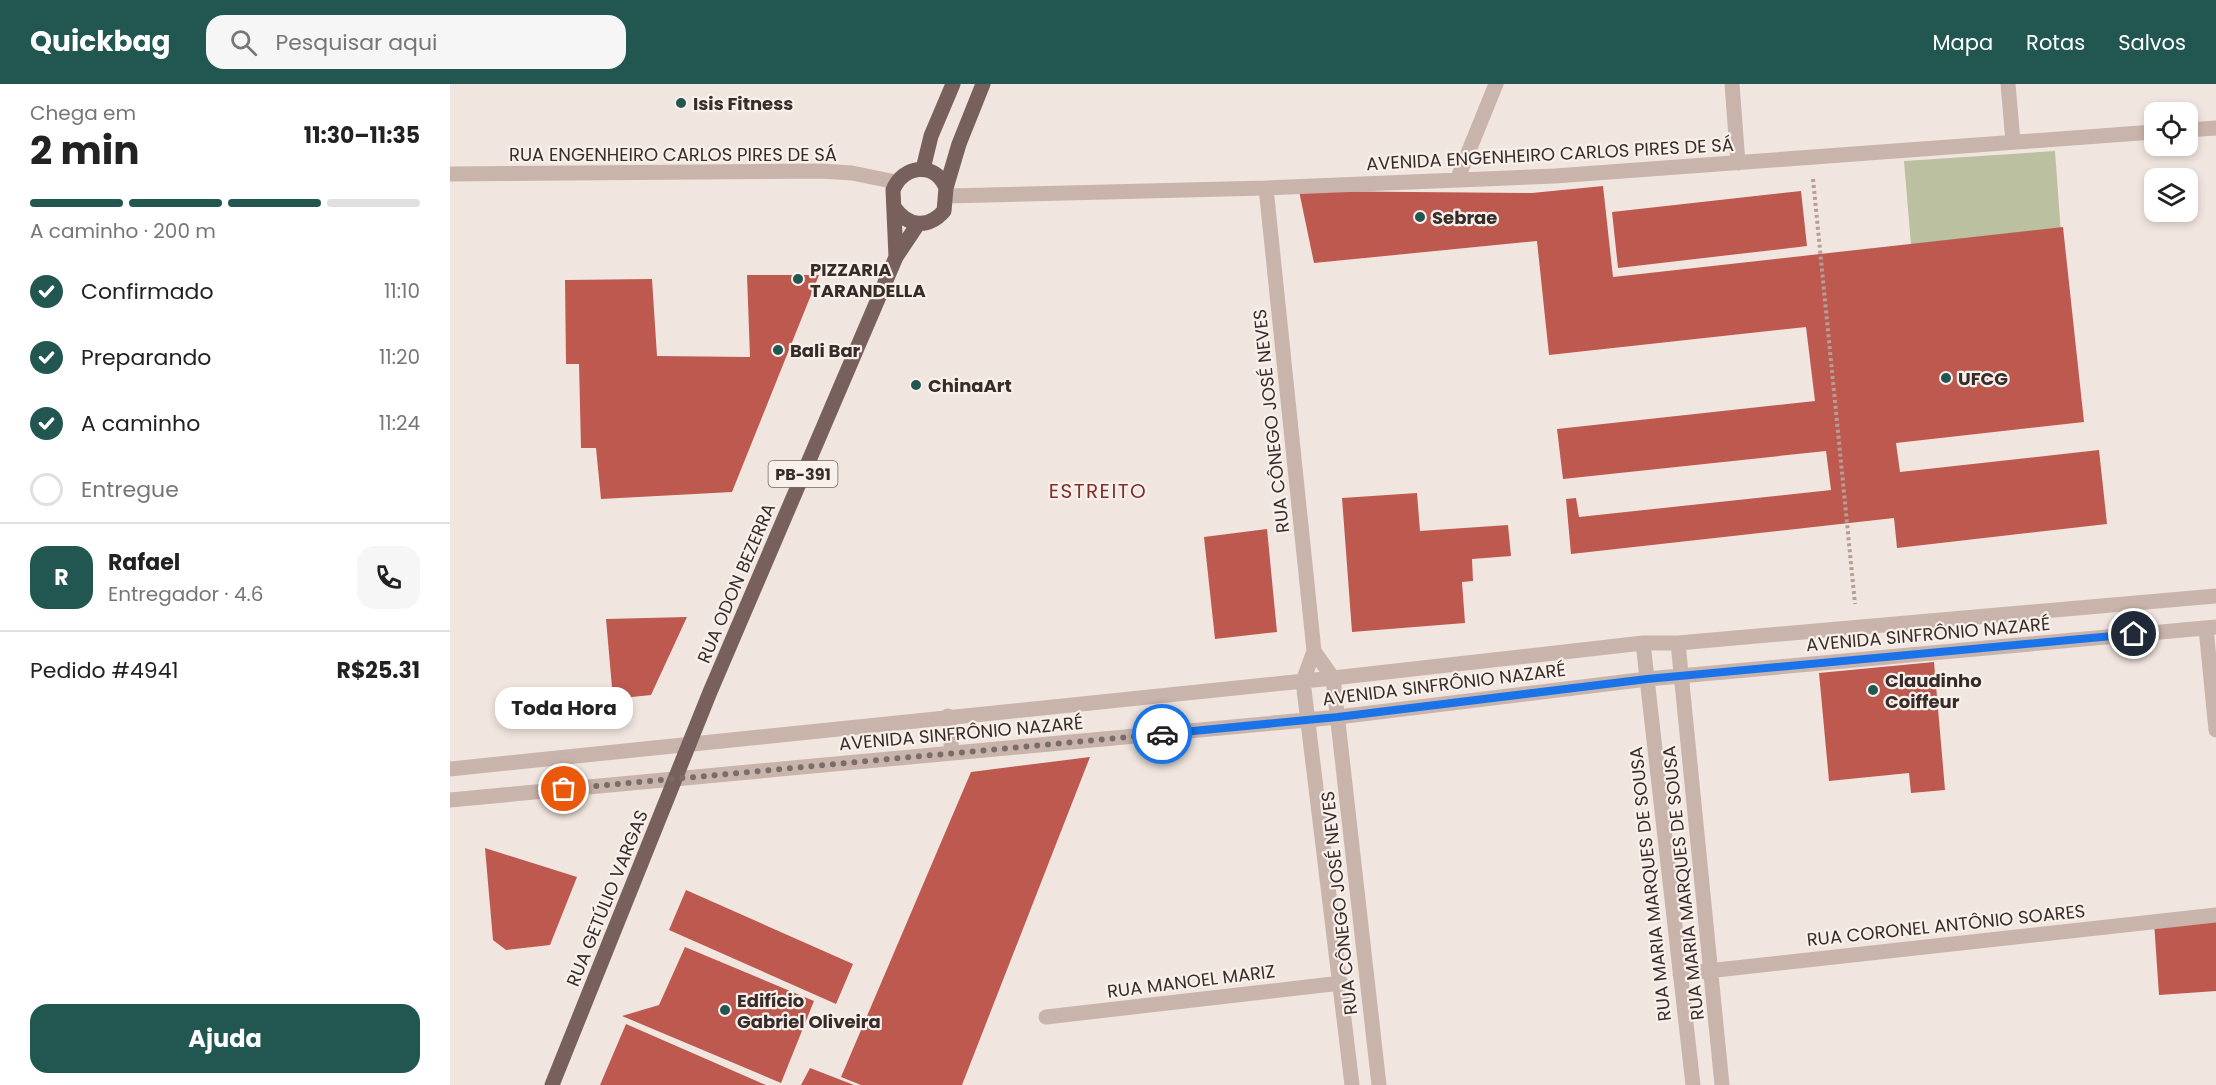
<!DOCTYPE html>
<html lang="pt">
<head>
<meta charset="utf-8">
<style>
	:root { --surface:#fff; --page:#f6f6f6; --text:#222; --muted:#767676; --line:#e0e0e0; --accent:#225651 }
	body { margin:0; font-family:Poppins,sans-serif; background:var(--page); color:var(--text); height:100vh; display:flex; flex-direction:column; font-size:22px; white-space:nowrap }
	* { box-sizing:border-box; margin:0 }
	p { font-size:20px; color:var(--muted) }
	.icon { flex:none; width:33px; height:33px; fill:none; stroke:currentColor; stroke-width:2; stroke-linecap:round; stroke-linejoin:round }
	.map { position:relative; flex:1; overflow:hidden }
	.panel { display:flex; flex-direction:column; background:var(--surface); width:450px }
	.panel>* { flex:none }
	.fabs { position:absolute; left:1694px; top:18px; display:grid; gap:12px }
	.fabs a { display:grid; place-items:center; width:54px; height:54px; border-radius:12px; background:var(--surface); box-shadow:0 3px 9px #0003; font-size:30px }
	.pin { position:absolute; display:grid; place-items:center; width:51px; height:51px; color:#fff; margin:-26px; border:3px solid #fff; border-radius:50%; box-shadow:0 2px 6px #0007 }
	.courier { position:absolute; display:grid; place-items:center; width:60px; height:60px; margin:-30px; border:4px solid #1a73e8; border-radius:50%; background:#fff; color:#222; box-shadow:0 2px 8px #0007 }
	.bubble { position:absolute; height:42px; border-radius:18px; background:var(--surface); box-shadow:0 3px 9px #0003; font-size:20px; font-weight:700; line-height:42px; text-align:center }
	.summary em { font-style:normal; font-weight:700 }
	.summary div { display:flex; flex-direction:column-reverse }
	.summary { display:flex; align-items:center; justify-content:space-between; height:102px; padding:0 30px }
	h1 { font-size:39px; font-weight:700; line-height:45px }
	.bar { display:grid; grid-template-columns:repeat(4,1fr); gap:9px 6px; align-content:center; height:72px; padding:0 30px }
	.bar i { height:8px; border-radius:4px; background:var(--line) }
	.bar .current { background:var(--accent) }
	.bar p { grid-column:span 4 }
	.line { display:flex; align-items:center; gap:15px; padding:0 30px; border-top:2px solid var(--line) }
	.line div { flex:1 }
	.round { display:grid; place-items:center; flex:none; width:63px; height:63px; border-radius:18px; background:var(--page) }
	ol { padding:0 30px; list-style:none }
	li { display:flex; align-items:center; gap:18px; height:66px }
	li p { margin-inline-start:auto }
	li .icon { padding:6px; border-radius:50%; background:var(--accent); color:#fff; stroke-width:4 }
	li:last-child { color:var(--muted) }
	li i { width:33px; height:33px; border:3px solid var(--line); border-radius:50% }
	.action { display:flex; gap:12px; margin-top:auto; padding:12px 30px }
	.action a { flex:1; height:69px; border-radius:18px; background:var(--accent); color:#fff; font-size:24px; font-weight:700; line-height:69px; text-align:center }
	header { display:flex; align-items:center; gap:36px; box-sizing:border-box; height:84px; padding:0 30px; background:var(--accent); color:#fff }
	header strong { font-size:28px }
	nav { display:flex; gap:33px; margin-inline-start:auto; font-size:21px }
	.search { width:420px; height:54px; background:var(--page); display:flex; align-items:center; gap:15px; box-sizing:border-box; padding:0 21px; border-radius:18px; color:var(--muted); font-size:22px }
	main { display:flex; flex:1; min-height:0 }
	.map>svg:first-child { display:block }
	.green { fill:#bac0a0 }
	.building { fill:#be5950 }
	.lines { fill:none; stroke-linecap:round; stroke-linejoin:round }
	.path { stroke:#b59e96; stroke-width:4; stroke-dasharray:3 3; stroke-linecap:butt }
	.minor { stroke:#c9b4ab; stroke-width:15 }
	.major { stroke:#78615c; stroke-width:15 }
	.done { stroke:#786d69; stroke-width:6; stroke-dasharray:0 10.8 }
	.route { stroke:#1a73e8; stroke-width:8 }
	.poi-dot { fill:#225651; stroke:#f9f0eb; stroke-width:2 }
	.labels { text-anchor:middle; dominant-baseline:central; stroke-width:4.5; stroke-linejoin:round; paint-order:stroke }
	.shield { fill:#f9f0eb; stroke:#716764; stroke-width:1.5 }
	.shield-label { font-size:16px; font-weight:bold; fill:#372c2a }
	.poi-label { font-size:18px; font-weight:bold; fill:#372c2a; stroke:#f9f0eb; text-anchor:start }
	.street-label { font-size:18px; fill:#372c2a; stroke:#f9f0eb }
	.neighbourhood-label { font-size:20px; letter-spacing:1.5px; fill:#812f28; stroke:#f9f0eb }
</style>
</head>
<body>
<header>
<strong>Quickbag</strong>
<div class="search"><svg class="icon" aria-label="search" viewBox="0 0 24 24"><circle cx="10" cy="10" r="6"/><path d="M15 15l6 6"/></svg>Pesquisar aqui</div>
<nav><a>Mapa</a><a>Rotas</a><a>Salvos</a></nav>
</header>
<main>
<section class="panel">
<div class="summary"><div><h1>2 min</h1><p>Chega em</p></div><em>11:30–11:35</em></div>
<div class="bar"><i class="current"></i><i class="current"></i><i class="current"></i><i></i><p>A caminho · 200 m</p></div>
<ol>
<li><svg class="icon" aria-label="check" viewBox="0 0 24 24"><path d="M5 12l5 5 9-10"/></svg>Confirmado<p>11:10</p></li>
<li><svg class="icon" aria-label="check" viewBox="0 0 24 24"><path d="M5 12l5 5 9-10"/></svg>Preparando<p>11:20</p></li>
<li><svg class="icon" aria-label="check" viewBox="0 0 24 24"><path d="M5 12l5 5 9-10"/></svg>A caminho<p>11:24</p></li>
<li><i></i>Entregue</li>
</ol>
<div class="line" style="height:108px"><b class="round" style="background:var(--accent);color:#fff">R</b><div><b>Rafael</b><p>Entregador · 4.6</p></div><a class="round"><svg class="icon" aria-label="phone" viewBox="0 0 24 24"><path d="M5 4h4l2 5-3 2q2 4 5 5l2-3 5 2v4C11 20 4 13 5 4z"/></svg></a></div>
<div class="line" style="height:78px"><div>Pedido #4941</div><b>R$25.31</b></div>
<div class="action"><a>Ajuda</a></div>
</section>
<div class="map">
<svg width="1766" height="1001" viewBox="0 0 1766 1001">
	<rect width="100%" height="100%" fill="#f1e6df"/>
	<path class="green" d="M1605,67L1611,150L1461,161L1454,77Z"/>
	<path class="building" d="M1153,102L1163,193L1613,143L1634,338L1446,359L1450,388L1649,366L1657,440L1447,464L1444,434L1121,470L1116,415L1126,414L1129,433L1381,406L1376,367L1113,395L1107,345L1365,317L1356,243L1099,271L1087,157L864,179L849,107L1082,109Z
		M1351,107L1357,162L1168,184L1162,128Z
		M297,191H369L282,408L151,415L146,364H131L129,280H116L115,196L202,195L207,272L300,273Z
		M967,409L970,447L1058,441L1061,472L1022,475L1023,497L1012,498L1015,539L902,548L892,414Z
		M817,445L827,548L765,555L754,453Z
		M237,533L201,611L163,615L156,535Z
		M1484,578L1495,706L1461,709L1459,689L1379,697L1369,589Z
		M640,673L512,1001H411L391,993L521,688Z
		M35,764L127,793L100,861L56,866L43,856Z
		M236,806L403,880L386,920L219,846Z
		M1766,833V907L1709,911L1704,838Z
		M235,863L364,917L331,999L172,932L209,921Z
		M176,940L316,1001H150Z
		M360,984L404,1001H351Z"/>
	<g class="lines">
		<path class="path" d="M1363,95L1405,520"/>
		<path class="minor" d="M1282,0L1288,79
			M1558,0L1563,58
			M1737,46L1766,44
			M0,90L371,87L402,89L446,98
			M1007,96L1046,0
			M816,104L864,567L853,597L902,1001
			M497,112L816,104L1105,92L1704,48
			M1756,544L1766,646
			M1193,559L1243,1001
			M1228,559L1272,1001
			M864,567L883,594L929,1001
			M498,632L502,669
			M0,685L883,594L1193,559H1228L1766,512
			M0,716L888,633L1197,595L1766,543
			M1230,890L1766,831
			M596,933L891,899"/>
		<path class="major" d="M473,85L481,52L503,0
			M496,104L509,60L533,0
			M444,123C458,143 478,145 494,127L496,104C485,77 453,81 443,106L446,173
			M102,1001L260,608L446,173L468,140"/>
	</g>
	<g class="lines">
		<path class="done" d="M114,705L712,650"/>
		<path class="route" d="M712,650L888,633L1197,595L1684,550"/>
	</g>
	<g class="poi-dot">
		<circle cx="231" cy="19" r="6"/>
		<circle cx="970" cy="133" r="6"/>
		<circle cx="348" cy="195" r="6"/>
		<circle cx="328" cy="266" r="6"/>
		<circle cx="1496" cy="294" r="6"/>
		<circle cx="466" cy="301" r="6"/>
		<circle cx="1423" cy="606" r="6"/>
		<circle cx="275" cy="926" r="6"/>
	</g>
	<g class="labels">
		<rect class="shield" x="318.5" y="377" width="69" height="26" rx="4.5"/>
		<g class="shield-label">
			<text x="353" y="390">PB-391</text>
		</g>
		<g class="poi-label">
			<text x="243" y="19">Isis Fitness</text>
			<text x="982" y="133">Sebrae</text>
			<text x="360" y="185">PIZZARIA<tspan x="360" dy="21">TARANDELLA</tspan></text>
			<text x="340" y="266">Bali Bar</text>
			<text x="1508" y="294">UFCG</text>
			<text x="478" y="301">ChinaArt</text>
			<text x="1435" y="596">Claudinho<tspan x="1435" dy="21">Coiffeur</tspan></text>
			<text x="287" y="916">Edifício<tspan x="287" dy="21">Gabriel Oliveira</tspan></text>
		</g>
		<g class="street-label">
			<text x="223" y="70">RUA ENGENHEIRO CARLOS PIRES DE SÁ</text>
			<text transform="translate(1100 70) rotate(-3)">AVENIDA ENGENHEIRO CARLOS PIRES DE SÁ</text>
			<text transform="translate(821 337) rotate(-96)">RUA CÔNEGO JOSÉ NEVES</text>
			<text transform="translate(286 499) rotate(-67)">RUA ODON BEZERRA</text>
			<text transform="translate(1478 550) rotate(-5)">AVENIDA SINFRÔNIO NAZARÉ</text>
			<text transform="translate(994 600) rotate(-7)">AVENIDA SINFRÔNIO NAZARÉ</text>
			<text transform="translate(511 649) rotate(-5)">AVENIDA SINFRÔNIO NAZARÉ</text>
			<text transform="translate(1233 799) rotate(-96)">RUA MARIA MARQUES DE SOUSA</text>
			<text transform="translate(1200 800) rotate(-96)">RUA MARIA MARQUES DE SOUSA</text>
			<text transform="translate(157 814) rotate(-68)">RUA GETÚLIO VARGAS</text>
			<text transform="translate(889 819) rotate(-96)">RUA CÔNEGO JOSÉ NEVES</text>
			<text transform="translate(1496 841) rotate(-6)">RUA CORONEL ANTÔNIO SOARES</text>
			<text transform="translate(741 897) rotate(-7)">RUA MANOEL MARIZ</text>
		</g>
		<g class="neighbourhood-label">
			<text x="648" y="407">ESTREITO</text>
		</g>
	</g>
</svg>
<div class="fabs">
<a><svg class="icon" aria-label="locate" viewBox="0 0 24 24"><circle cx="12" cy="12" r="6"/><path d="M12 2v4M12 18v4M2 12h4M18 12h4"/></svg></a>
<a><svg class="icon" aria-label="layers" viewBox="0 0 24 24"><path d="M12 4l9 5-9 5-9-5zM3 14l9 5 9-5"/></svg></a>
</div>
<div class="pin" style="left:114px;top:705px;background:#ea580c"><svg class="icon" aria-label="bag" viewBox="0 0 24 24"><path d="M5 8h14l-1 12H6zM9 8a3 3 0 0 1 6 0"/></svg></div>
<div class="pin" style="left:1684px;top:550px;background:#1f2937"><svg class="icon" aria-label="home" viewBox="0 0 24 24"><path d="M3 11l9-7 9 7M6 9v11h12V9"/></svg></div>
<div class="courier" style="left:712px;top:650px"><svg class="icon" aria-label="car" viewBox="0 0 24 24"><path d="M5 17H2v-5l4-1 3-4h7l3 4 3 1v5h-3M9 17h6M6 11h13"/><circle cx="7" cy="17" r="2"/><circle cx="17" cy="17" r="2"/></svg></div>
<div class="bubble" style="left:45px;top:603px;width:138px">Toda Hora</div>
</div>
</main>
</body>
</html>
